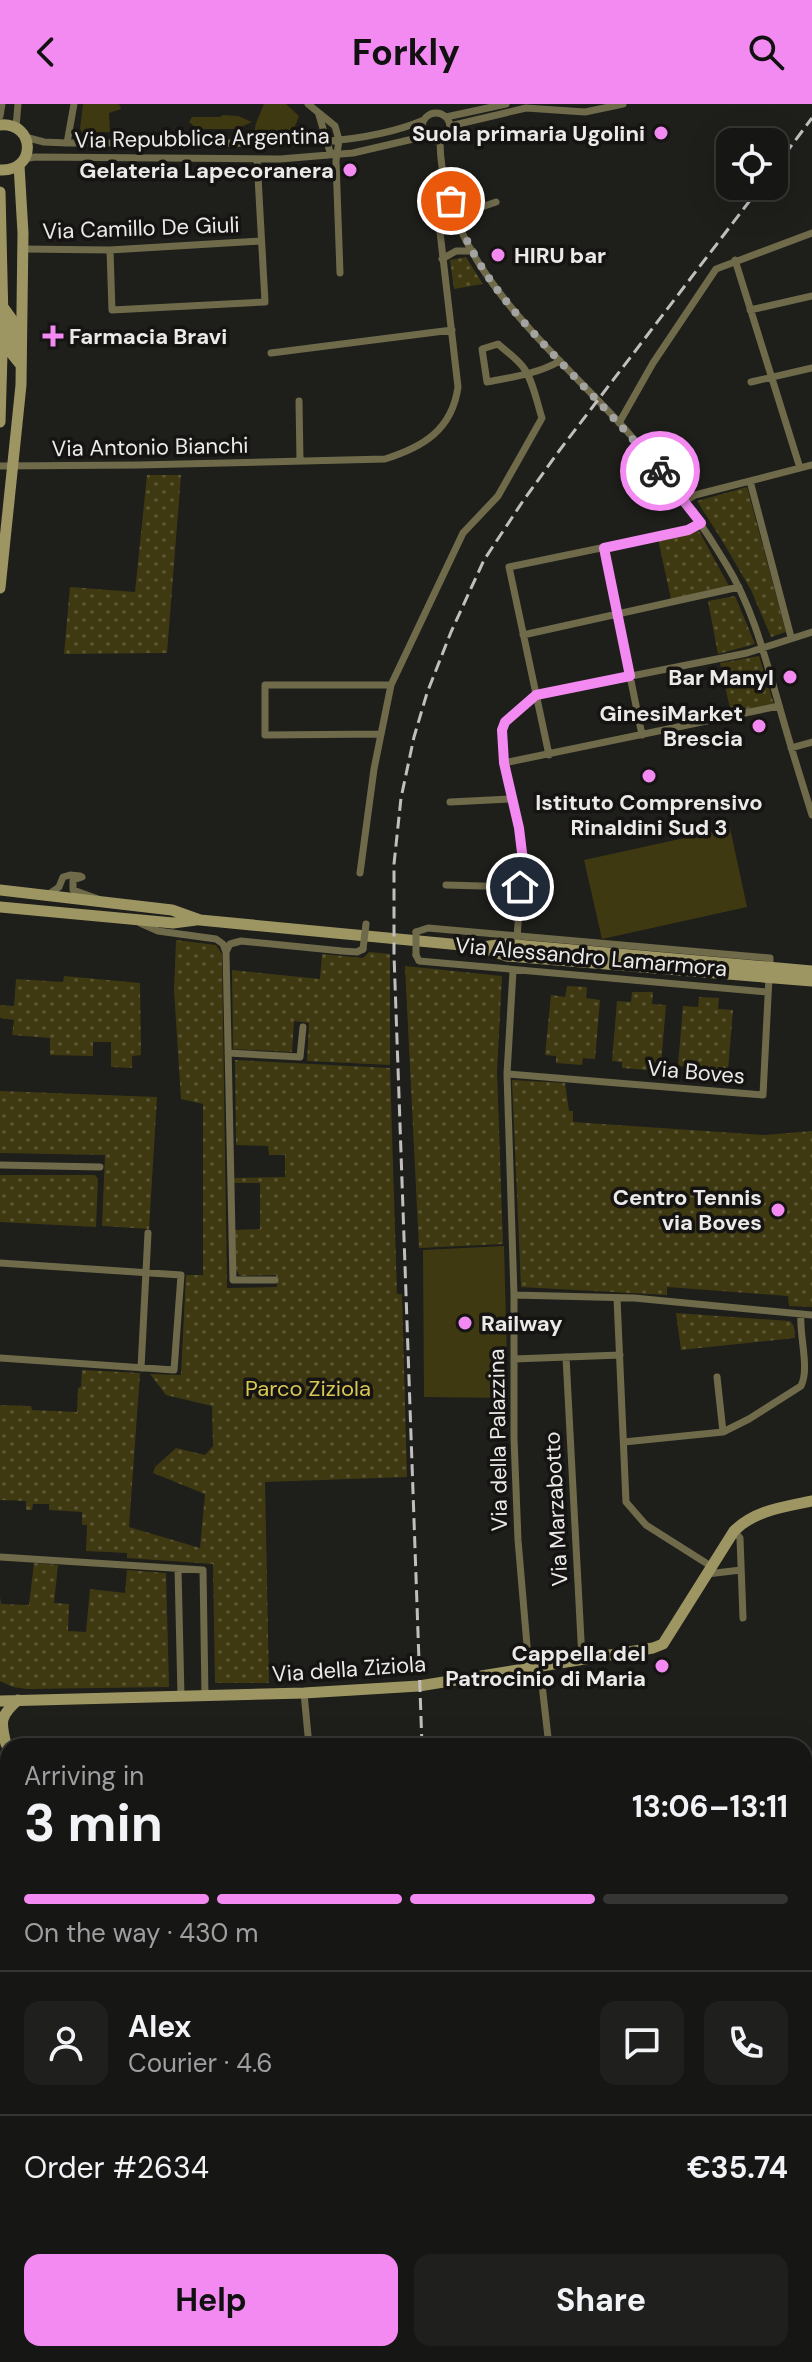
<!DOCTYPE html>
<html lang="en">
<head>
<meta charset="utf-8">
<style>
	:root { --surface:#161614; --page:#1f1f1d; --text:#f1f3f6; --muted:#9e9fa0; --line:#353534; --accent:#f38af1 }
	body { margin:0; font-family:"DM Sans",sans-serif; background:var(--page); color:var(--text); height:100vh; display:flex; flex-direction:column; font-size:30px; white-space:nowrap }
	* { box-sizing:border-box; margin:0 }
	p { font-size:26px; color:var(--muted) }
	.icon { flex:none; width:44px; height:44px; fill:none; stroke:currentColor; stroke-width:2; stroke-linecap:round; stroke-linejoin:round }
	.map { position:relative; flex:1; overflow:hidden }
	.side { position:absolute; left:0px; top:1634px; width:812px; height:624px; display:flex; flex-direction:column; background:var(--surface); border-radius:24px 24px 0 0; box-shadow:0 8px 32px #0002,0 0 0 2px var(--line) }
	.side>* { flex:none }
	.tools { position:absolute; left:716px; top:24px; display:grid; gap:16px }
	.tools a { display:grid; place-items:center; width:72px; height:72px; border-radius:16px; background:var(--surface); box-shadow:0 8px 32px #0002,0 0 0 2px var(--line); font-size:40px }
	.pin { position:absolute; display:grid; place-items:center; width:68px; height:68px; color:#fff; margin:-34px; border:4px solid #fff; border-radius:50%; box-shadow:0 2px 8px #0007 }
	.courier { position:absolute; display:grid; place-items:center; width:80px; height:80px; margin:-40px; border:6px solid #f38af1; border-radius:50%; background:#fff; color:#222; box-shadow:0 2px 10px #0007 }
	.overview em { font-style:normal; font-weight:700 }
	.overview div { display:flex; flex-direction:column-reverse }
	.overview { display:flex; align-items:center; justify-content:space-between; height:136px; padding:0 24px }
	h1 { font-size:52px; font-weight:700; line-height:60px }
	.bar { display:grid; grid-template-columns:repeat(4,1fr); gap:12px 8px; align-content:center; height:96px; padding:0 24px }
	.bar i { height:10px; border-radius:6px; background:var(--line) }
	.bar .on { background:var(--accent) }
	.bar p { grid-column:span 4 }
	.line { display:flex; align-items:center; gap:20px; padding:0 24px; border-top:2px solid var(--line) }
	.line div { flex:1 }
	.round { display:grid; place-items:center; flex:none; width:84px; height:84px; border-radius:16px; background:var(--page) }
	.button { display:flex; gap:16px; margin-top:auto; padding:16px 24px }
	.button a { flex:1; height:92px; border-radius:16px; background:var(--accent); color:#111; font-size:32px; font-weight:700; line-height:92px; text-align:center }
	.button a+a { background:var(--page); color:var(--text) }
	header { display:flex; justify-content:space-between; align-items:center; height:104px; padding:0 24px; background:var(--accent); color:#111; font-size:36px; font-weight:700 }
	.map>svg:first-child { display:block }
	.grass { fill:#3f3911 }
	.park { fill:url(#park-dots) }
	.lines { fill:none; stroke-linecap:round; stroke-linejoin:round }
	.stream { stroke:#675d1c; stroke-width:3 }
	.street { stroke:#6f6a4a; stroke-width:7 }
	.secondary { stroke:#9e9662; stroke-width:11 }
	.highway { stroke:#e4d783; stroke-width:14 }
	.rail { stroke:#c0bfbe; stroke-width:3; stroke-dasharray:12 6; stroke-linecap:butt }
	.street-bridge { stroke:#6f6a4a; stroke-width:7 }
	.done { stroke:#a3a3a1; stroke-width:8; stroke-dasharray:0 14.4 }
	.route { stroke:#f38af1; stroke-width:10 }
	.poi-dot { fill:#f38af1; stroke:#151412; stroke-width:3 }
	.labels { text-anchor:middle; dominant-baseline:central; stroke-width:7; stroke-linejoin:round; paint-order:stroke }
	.poi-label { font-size:22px; font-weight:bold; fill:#ebeae9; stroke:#151412; text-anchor:end }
	.street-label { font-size:22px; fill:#ebeae9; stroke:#151412 }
	.park-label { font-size:22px; fill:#d9c754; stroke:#151412 }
</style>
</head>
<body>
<header><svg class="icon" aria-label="back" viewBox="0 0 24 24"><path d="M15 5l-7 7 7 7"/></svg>Forkly<svg class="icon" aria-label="search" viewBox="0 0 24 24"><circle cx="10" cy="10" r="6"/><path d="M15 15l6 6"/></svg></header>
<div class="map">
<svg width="812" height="2258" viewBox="0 0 812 2258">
	<defs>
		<pattern id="park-dots" width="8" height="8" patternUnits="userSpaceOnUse" patternTransform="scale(2)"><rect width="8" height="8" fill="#3f3911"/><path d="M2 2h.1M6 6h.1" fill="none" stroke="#5b5634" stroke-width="1.8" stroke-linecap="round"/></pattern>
	</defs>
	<rect width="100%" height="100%" fill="#1e1e1b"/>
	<path class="grass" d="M83,0H119L121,5L109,9L110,28H82L80,25Z
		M264,0H286L299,12L293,27L254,29L256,19Z
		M223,11L238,12L252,18L236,25H197L189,18L192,13H220Z
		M730,724L747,803L602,835L584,756Z
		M504,1142L508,1294L424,1293L423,1146Z
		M812,1903V1999H804V1915Z
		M804,2052H812V2213L804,2216Z"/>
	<path class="park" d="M466,153L483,180L454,185L450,156Z
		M147,371H181L167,549L64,550L70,483L135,488Z
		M747,383L786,528L771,533L751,486L723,438L697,397Z
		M699,427L729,482L671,495L658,435Z
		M735,492L755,540L718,550L708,497Z
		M759,552L774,600L731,609L720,559Z
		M176,836L216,841L222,850L227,1184L277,1183L276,1171L240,1172L236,1166L235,1126L260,1125V1079H231V1074L285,1073V1051H269L268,1042L236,1041L235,956L390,964L397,1190H402L407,1373L265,1378L269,1579H215L213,1460L127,1454V1449L86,1447L87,1421H82V1408L49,1406V1400H33L32,1406H26V1397L0,1396V1301L31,1302L32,1306L77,1308L78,1284L81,1283L82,1266L140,1269L129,1423L200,1444L205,1390L153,1369L155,1363L176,1344L205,1351L213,1342L212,1302L166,1291L150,1270L181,1271L186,1171H203V1000L181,995L174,886Z
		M369,848L390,850V961L307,957L309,919L294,917L292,948L233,945L232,866L320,875L322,850L363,854Z
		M405,862L502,872L497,967L503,1140L419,1144Z
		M64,872L140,879L141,951L132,952V964L111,963V938H93V952L50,951V934L12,931L14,916L0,914V901L14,902L16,875L63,878Z
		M567,882L587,883L586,894L600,896L595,955L583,954L582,961L556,959V952L545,951L551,891L565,893Z
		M632,888H653L652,900L666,901L661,960H649L648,966L622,964V958L612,957L617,897L631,898Z
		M699,893L719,894L718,905L733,906L728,966L715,965L714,972L689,969V963L678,962L683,902L698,903Z
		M512,976L565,979L569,1007H573V1018L765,1031L812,1027V1203L789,1202L788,1192L667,1183V1191L521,1183Z
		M0,987L157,993L149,1125L102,1122L105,1051L0,1049Z
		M0,1071H95L98,1075L96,1123L0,1118Z
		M676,1209L790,1217L794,1222L795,1234L681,1246Z
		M34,1459L58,1461L54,1499L69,1500L68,1527L86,1528L90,1485L125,1489L127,1466L166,1469L169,1583L27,1585L13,1583L0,1577V1493L1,1500L29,1501Z
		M812,1820V1899L804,1912V1821Z"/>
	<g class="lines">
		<path class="stream" d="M90,2250L94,2258"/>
		<path class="street" d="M308,0L335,22L339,36L336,57L340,169
			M422 23a14 14 0 1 1 28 0a14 14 0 1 1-28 0Z
			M319,11L330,48L334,50
			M0,12L2,0
			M446,13L506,0
			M450,22L526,4L585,8L623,0
			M16,23L18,0
			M25,33L44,38L67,39C117,39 167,39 216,39C282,40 363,42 424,16
			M440,37C441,159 550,242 625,325C663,367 697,411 726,460C753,504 765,553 779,601C789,638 801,675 812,711
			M67,39L74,0
			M24,55L35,53L280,55L353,49L426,32
			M456,112L496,98
			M23,145L110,146L260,137
			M110,146L112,206L265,198L257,55
			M442,155L456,147H473
			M735,156L800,364
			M750,206L812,192
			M271,249L452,226
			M751,278L812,264
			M299,297L300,357
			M619,319L653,259L716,165L812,129
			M0,362L139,361L385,355C423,343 452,326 458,283L440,128L442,113L451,97
			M750,377L791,533
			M685,397L695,391L812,361
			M604,444L642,631
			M523,531L739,483
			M381,630L265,631V581H391
			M791,644L812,638
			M549,651L509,463L688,426L701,419
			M504,659L779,602
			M450,698L512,695
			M360,769L374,665L391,581L463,429L498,392L542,314C537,299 533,276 523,263C517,255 506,247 498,240L482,245L487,278C513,273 537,270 560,257
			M82,773L73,776V786L98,795
			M446,781L520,783
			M49,790L59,783L63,773L70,771L80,772
			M140,819L158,827L216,835L223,840L226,848
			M416,828L428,824L770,854V863
			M517,833L523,757L519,724L504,659L502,626L505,618L536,591L747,549L812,528
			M416,851L419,857L767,888
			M513,867L507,970L514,1191V1334L518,1436L529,1565
			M228,949L300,953L303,923
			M507,970L763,991L769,873
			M0,1061L100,1063
			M0,1159L181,1171L174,1266L0,1254
			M275,1176H233L226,848L230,840L241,837L342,847L357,848L363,845
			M514,1191L634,1194L812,1211
			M617,1194L626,1398L646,1421L706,1459
			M566,1253L582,1555
			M514,1255L620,1251
			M141,1264L148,1129
			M717,1273L723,1328
			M624,1338L723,1328L749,1315L801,1282C810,1264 799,1232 801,1210
			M734,1427L740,1434L743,1514
			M0,1453L203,1466L205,1592
			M178,1465L181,1592
			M707,1470L741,1466
			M540,1563L549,1642
			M304,1589L309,1642
			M276,1642L279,1638
			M804,1813L812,1812
			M0,1870L8,1869
			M0,1919L5,1931
			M109,2250L113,2258"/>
		<path class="secondary" d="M0,21C36,18 37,68 0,66
			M0,88L3,216L0,318
			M3,203L11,214L12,250L20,260
			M0,484L21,281L23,129L19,61
			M0,786L172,806L200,816L482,843L506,840L812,867
			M0,803L173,819L196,816
			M486,845L507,852L812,877
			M0,1597L304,1589L419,1582L653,1544L663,1540L734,1427C755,1406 784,1403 812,1397
			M6,1640C0,1617 0,1612 18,1596
			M0,1656L8,1668
			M186,2250L189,2258"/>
		<path class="highway" d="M0,1943H8
			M0,1968H8
			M0,1988H8
			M0,2010H8
			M804,2015L812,2016
			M804,2035H812
			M0,2117L8,2119
			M0,2139L8,2142
			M336,2250L361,2258
			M404,2250L428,2258"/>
		<path class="rail" d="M774,65L812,14
			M422,1642L394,851V760L401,694L414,633L427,589L451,528L484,456L523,397L559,347L761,82
			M442,2250V2258"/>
		<path class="street-bridge" d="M416,828V851
			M363,845L366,820"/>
	</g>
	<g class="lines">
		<path class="done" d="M451,97C474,169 519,214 569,267C600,299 631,332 660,367"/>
		<path class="route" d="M520,783L523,757L519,724L504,659L502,626L505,618L536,591L630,572L604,444L688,426L701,419L660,367"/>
	</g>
	<g class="poi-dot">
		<circle cx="661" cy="29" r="8"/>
		<circle cx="350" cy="66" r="8"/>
		<circle cx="498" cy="151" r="8"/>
		<path d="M49 220h8v8h8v8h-8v8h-8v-8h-8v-8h8z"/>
		<circle cx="790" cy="573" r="8"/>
		<circle cx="759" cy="622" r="8"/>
		<circle cx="649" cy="672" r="8"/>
		<circle cx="778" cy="1106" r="8"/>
		<circle cx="465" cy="1219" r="8"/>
		<circle cx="662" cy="1562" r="8"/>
	</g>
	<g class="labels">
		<g class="poi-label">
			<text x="645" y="29">Suola primaria Ugolini</text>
			<text x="334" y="66">Gelateria Lapecoranera</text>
			<text x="514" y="151" text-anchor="start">HIRU bar</text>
			<text x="69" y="232" text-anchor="start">Farmacia Bravi</text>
			<text x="774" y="573">Bar Manyl</text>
			<text x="743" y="609">GinesiMarket<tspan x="743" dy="25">Brescia</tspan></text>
			<text x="649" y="698" text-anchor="middle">Istituto Comprensivo<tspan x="649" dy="25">Rinaldini Sud 3</tspan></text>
			<text x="762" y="1093">Centro Tennis<tspan x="762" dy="25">via Boves</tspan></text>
			<text x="481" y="1219" text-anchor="start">Railway</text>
			<text x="646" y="1549">Cappella del<tspan x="646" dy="25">Patrocinio di Maria</tspan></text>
		</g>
		<g class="street-label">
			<text transform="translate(202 34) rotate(-1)">Via Repubblica Argentina</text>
			<text transform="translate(141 124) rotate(-2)">Via Camillo De Giuli</text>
			<text transform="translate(150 343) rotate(-1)">Via Antonio Bianchi</text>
			<text transform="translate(591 853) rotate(5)">Via Alessandro Lamarmora</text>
			<text transform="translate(696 968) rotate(5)">Via Boves</text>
			<text transform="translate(498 1336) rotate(-91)">Via della Palazzina</text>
			<text transform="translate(556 1405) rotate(-93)">Via Marzabotto</text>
			<text transform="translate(349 1565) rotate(-4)">Via della Ziziola</text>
		</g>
		<g class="park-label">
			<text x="308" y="1284">Parco Ziziola</text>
		</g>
	</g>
</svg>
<div class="tools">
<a><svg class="icon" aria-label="locate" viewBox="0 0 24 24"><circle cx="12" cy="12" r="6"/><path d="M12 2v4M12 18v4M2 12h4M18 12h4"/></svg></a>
</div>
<div class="pin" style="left:451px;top:97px;background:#ea580c"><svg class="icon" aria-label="bag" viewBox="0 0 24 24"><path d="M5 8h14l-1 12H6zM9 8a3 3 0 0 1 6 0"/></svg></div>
<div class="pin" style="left:520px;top:783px;background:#1f2937"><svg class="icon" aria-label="home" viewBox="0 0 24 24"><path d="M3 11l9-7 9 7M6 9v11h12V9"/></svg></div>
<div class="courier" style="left:660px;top:367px"><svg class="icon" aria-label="bike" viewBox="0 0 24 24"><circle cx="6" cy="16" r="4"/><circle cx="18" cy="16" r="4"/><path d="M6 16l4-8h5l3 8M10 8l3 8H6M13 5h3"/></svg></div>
<section class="side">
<div class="overview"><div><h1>3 min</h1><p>Arriving in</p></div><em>13:06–13:11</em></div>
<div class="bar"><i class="on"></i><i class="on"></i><i class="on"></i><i></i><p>On the way · 430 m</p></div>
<div class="line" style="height:144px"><a class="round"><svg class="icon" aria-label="person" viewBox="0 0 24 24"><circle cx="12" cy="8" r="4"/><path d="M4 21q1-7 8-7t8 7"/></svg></a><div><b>Alex</b><p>Courier · 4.6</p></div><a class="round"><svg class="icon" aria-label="chat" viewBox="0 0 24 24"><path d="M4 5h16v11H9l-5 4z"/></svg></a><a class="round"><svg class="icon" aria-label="phone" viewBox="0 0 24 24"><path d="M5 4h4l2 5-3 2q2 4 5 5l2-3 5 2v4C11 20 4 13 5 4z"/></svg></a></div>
<div class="line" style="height:104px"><div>Order #2634</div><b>€35.74</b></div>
<div class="button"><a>Help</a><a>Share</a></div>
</section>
</div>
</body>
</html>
